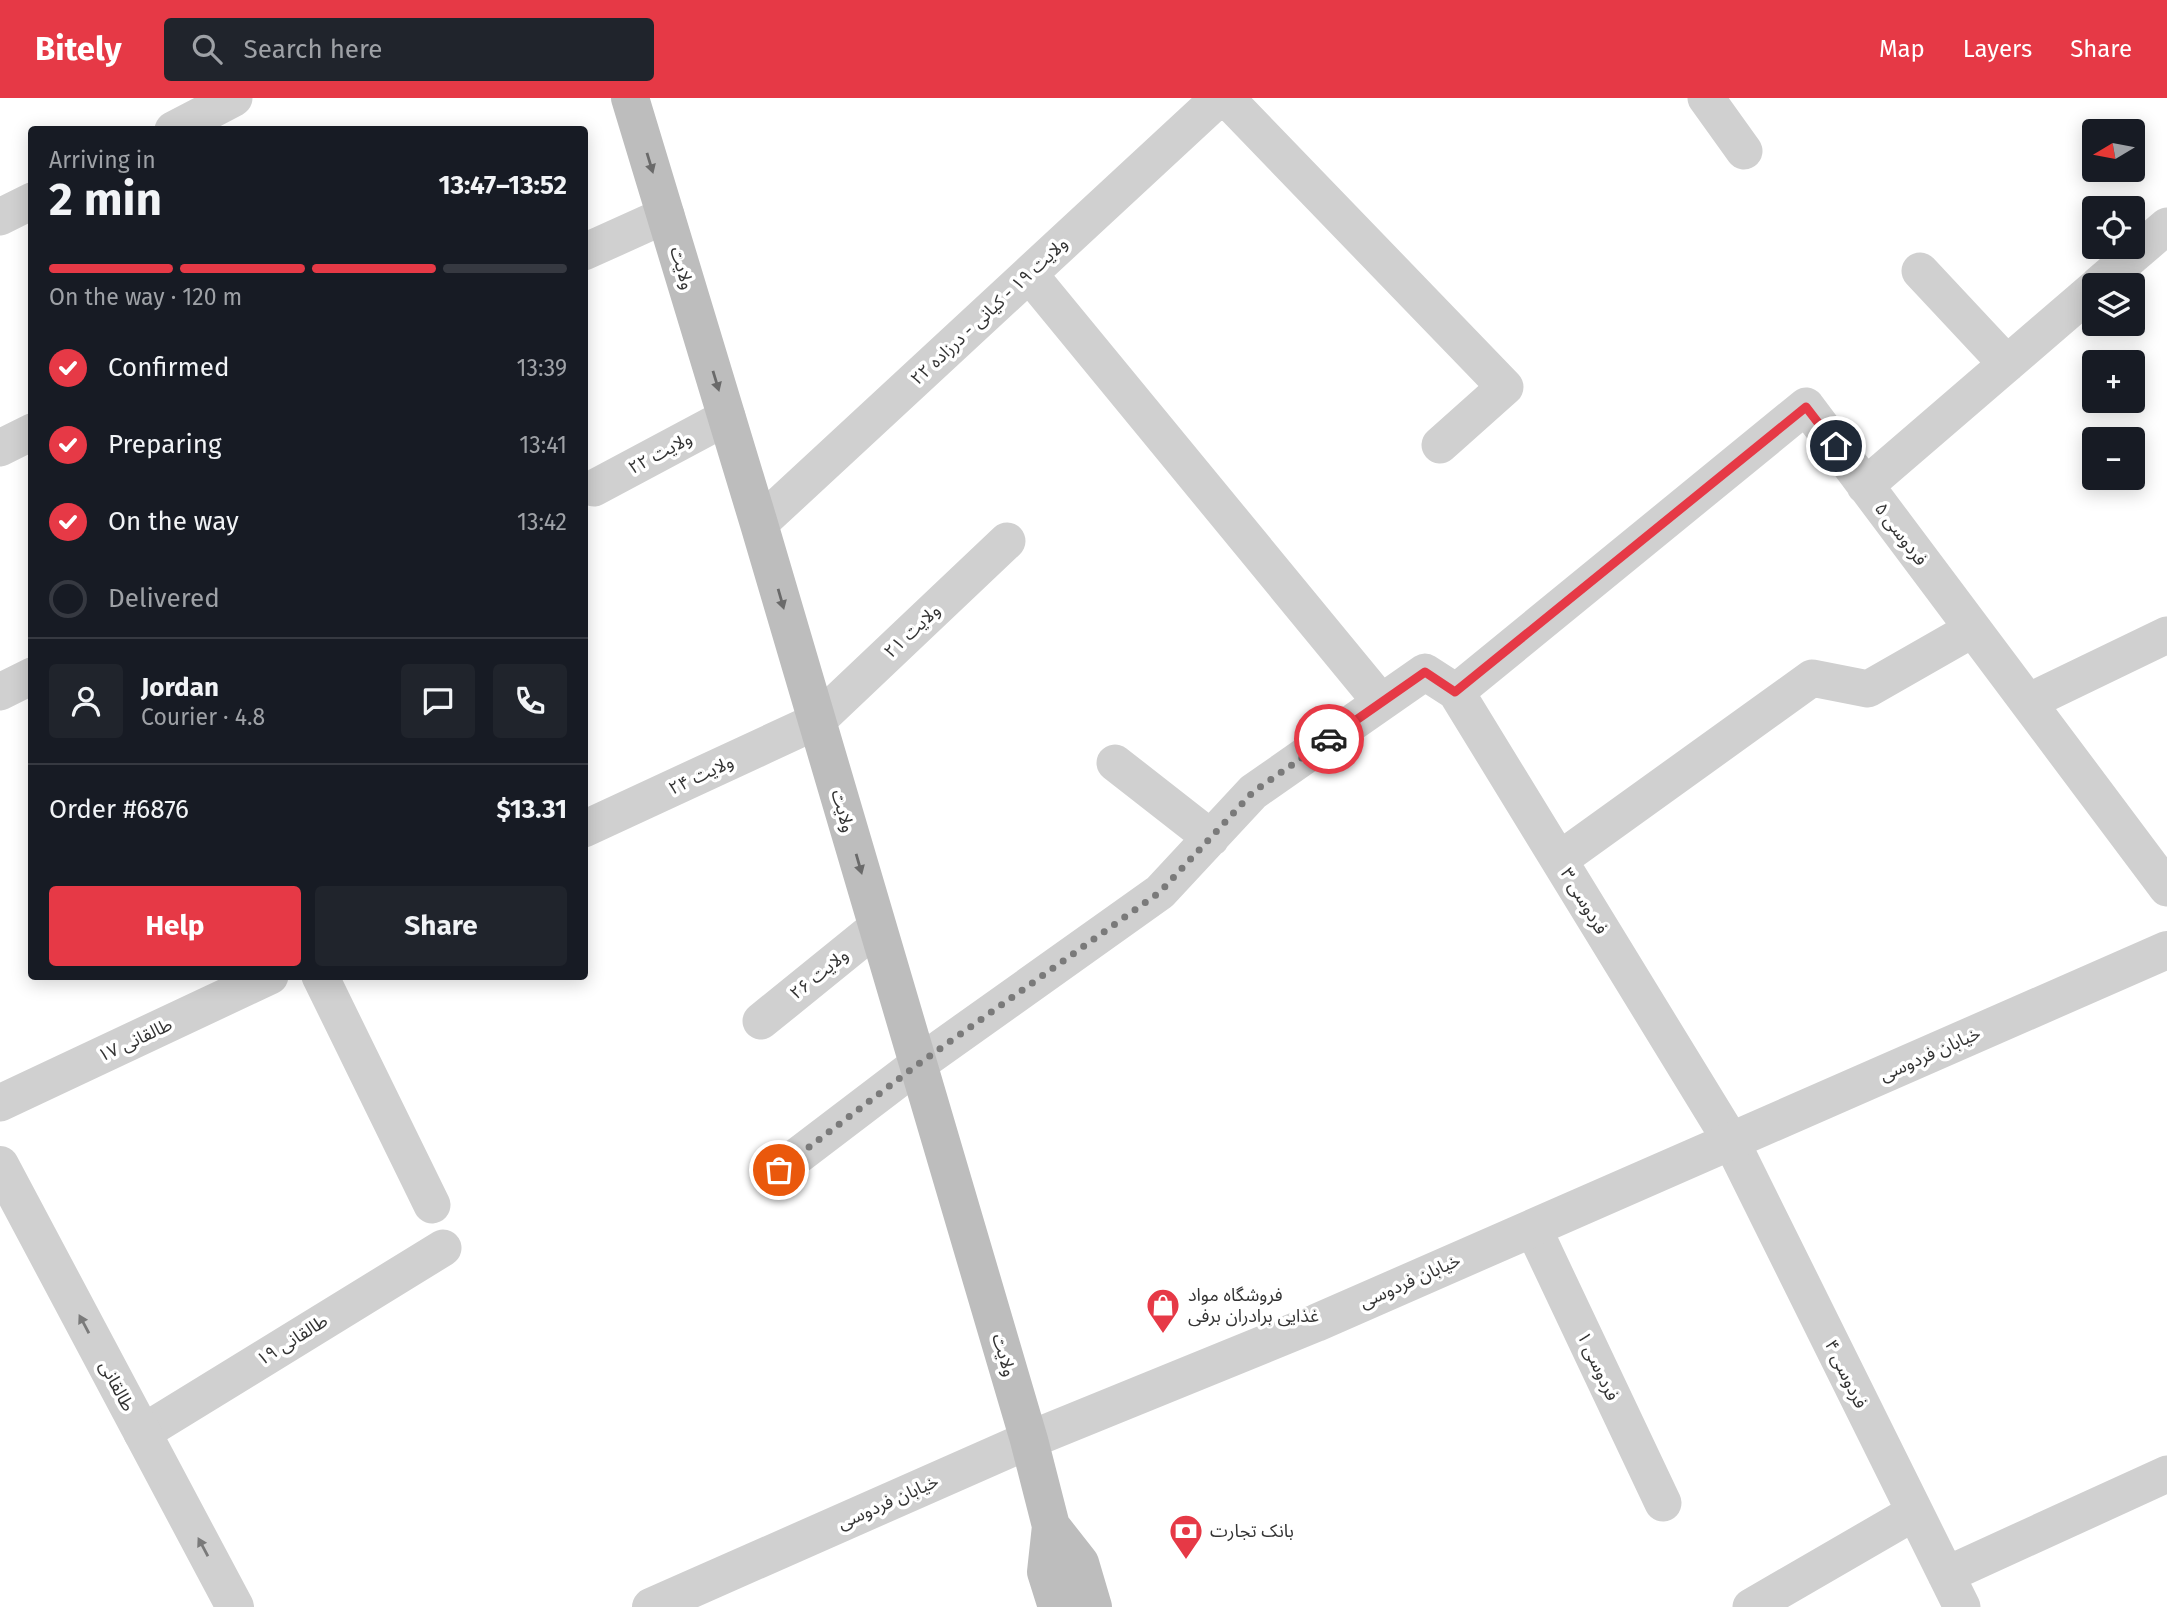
<!DOCTYPE html>
<html lang="en">
<head>
<meta charset="utf-8">
<style>
	:root { --surface:#171b24; --page:#20242c; --text:#f1f3f6; --muted:#9ea1a6; --line:#363941; --accent:#e63946 }
	body { margin:0; font-family:"Fira Sans","Noto Sans Arabic",sans-serif; background:var(--page); color:var(--text); height:100vh; display:flex; flex-direction:column; font-size:26px; white-space:nowrap }
	* { box-sizing:border-box; margin:0 }
	p { font-size:23px; color:var(--muted) }
	.icon { flex:none; width:38px; height:38px; fill:none; stroke:currentColor; stroke-width:2; stroke-linecap:round; stroke-linejoin:round }
	.map { position:relative; flex:1; overflow:hidden }
	.drawer { position:absolute; left:28px; top:28px; width:560px; height:854px; display:flex; flex-direction:column; background:var(--surface); border-radius:7px; box-shadow:0 4px 18px #0003 }
	.drawer>* { flex:none }
	.needle { width:46px; rotate:260deg }
	.buttons { position:absolute; left:2082px; top:21px; display:grid; gap:14px }
	.buttons a { display:grid; place-items:center; width:63px; height:63px; border-radius:7px; background:var(--surface); box-shadow:0 4px 18px #0003; font-size:35px }
	.pin { position:absolute; display:grid; place-items:center; width:60px; height:60px; color:#fff; margin:-30px; border:4px solid #fff; border-radius:50%; box-shadow:0 2px 7px #0007 }
	.courier { position:absolute; display:grid; place-items:center; width:70px; height:70px; margin:-35px; border:5px solid #e63946; border-radius:50%; background:#fff; color:#222; box-shadow:0 2px 9px #0007 }
	.summary em { font-style:normal; font-weight:700 }
	.summary div { display:flex; flex-direction:column-reverse }
	.summary { display:flex; align-items:center; justify-content:space-between; height:119px; padding:0 21px }
	h1 { font-size:46px; font-weight:700; line-height:52px }
	.bar { display:grid; grid-template-columns:repeat(4,1fr); gap:10px 7px; align-content:center; height:84px; padding:0 21px }
	.bar i { height:9px; border-radius:5px; background:var(--line) }
	.bar .current { background:var(--accent) }
	.bar p { grid-column:span 4 }
	.line { display:flex; align-items:center; gap:18px; padding:0 21px; border-top:2px solid var(--line) }
	.line div { flex:1 }
	.round { display:grid; place-items:center; flex:none; width:74px; height:74px; border-radius:7px; background:var(--page) }
	ol { padding:0 21px; list-style:none }
	li { display:flex; align-items:center; gap:21px; height:77px }
	li p { margin-inline-start:auto }
	li .icon { padding:7px; border-radius:50%; background:var(--accent); color:#fff; stroke-width:4 }
	li:last-child { color:var(--muted) }
	li i { width:38px; height:38px; border:4px solid var(--line); border-radius:50% }
	.cta { display:flex; gap:14px; margin-top:auto; padding:14px 21px }
	.cta a { flex:1; height:80px; border-radius:7px; background:var(--accent); color:#fff; font-size:28px; font-weight:700; line-height:80px; text-align:center }
	.cta a+a { background:var(--page); color:var(--text) }
	header { display:flex; align-items:center; gap:42px; box-sizing:border-box; height:98px; padding:0 35px; background:var(--accent); color:#fff }
	header strong { font-size:33px }
	nav { display:flex; gap:38px; margin-inline-start:auto; font-size:24px }
	.search { width:490px; height:63px; background:var(--page); display:flex; align-items:center; gap:18px; box-sizing:border-box; padding:0 24px; border-radius:7px; color:var(--muted); font-size:26px }
	.map>svg:first-child { display:block }
	.lines { fill:none; stroke-linecap:round; stroke-linejoin:round }
	.minor { stroke:#d0d0d0; stroke-width:37 }
	.tertiary { stroke:#d0d0d0; stroke-width:38 }
	.secondary { stroke:#bdbdbd; stroke-width:38 }
	.oneway { fill:#6a6a6a }
	.oneway2 { fill:#7a7a7a }
	.done { stroke:#7a7a7a; stroke-width:7; stroke-dasharray:0 12.6 }
	.route { stroke:#e63946; stroke-width:9 }
	.labels { text-anchor:middle; dominant-baseline:central; stroke-width:7; stroke-linejoin:round; paint-order:stroke }
	.street-label { font-size:18px; fill:#333; stroke:#fff }
	.poi-label { font-size:18px; fill:#333; stroke:#fff; text-anchor:start }
</style>
</head>
<body>
<header>
<strong>Bitely</strong>
<div class="search"><svg class="icon" aria-label="search" viewBox="0 0 24 24"><circle cx="10" cy="10" r="6"/><path d="M15 15l6 6"/></svg>Search here</div>
<nav><a>Map</a><a>Layers</a><a>Share</a></nav>
</header>
<div class="map">
<svg width="2167" height="1509" viewBox="0 0 2167 1509">
	<rect width="100%" height="100%" fill="#fff"/>
	<g class="lines">
		<path class="minor" d="M1226,0L1505,289L1440,347
			M1706,0L1744,53
			M173,32L234,0
			M0,119L32,103
			M584,154L666,117
			M1920,173L2007,266
			M1029,176L1381,604
			M2098,187L2167,128
			M0,350L32,334
			M1865,388L2095,190
			M594,390L727,319
			M759,426L1219,0
			M0,594L32,578
			M1456,594L1806,308L2167,790
			M2028,604L2167,537
			M1115,665L1211,740
			M584,731L817,623L1007,443
			M1559,762L1812,580L1868,591L1973,531
			M320,878L432,1107
			M761,923L877,829
			M0,1005L270,878
			M779,1072L917,967L1160,794L1253,694L1425,574L1456,594L1731,1043L1962,1509
			M1533,1130L1663,1405
			M142,1335L443,1150
			M1946,1477L2167,1376
			M1751,1509L1915,1414"/>
		<path class="tertiary" d="M0,1067L235,1509
			M651,1509L1029,1342L1316,1225L2167,852"/>
		<path class="secondary" d="M630,0L759,426L1029,1342L1051,1428L1046,1474L1057,1509
			M1051,1428L1080,1465L1093,1509"/>
	</g>
	<defs><path id="oneway-solid" d="M-6-.8H1V-3.2L6.5 0L1 3.2V.8H-6Z" transform="scale(1.75)"/></defs>
	<g class="oneway">
		<use href="#oneway-solid" transform="translate(650 65) rotate(73)"/>
		<use href="#oneway-solid" transform="translate(716 283) rotate(73)"/>
		<use href="#oneway-solid" transform="translate(781 501) rotate(74)"/>
		<use href="#oneway-solid" transform="translate(859 766) rotate(74)"/>
	</g>
	<g class="oneway2">
		<use href="#oneway-solid" transform="translate(84 1226) rotate(-118)"/>
		<use href="#oneway-solid" transform="translate(203 1449) rotate(-118)"/>
	</g>
	<g class="lines">
		<path class="done" d="M779,1072L917,967L1160,794L1253,694L1329,641"/>
		<path class="route" d="M1329,641L1425,574L1455,594L1806,309L1836,348"/>
	</g>
	<defs>
		<symbol id="shop-pin" viewBox="-11 -11 22 30"><path d="M0 17L-7.5 6A9.5 9.5 0 1 1 7.5 6Z" fill="#e63946" stroke="#fff"/><path d="M-5-2.5h2.3a2.7 3.5 0 0 1 5.4 0H5L5.5 6h-11ZM-1.5-2.5h3a1.5 2.3 0 0 0-3 0Z" fill="#fff"/></symbol>
		<symbol id="bank-pin" viewBox="-11 -11 22 30"><path d="M0 17L-7.5 6A9.5 9.5 0 1 1 7.5 6Z" fill="#e63946" stroke="#fff"/><path d="M-6-4H6V4H-6ZM0-2.3a2.3 2.3 0 1 0 0 4.6a2.3 2.3 0 1 0 0-4.6Z" fill="#fff"/></symbol>
	</defs>
	<g fill-rule="evenodd">
		<use href="#shop-pin" x="1144" y="1188" width="38" height="52"/>
		<use href="#bank-pin" x="1167" y="1414" width="38" height="52"/>
	</g>
	<g class="labels">
		<g class="street-label">
			<text transform="translate(682 170) rotate(73)">ولایت</text>
			<text transform="translate(989 213) rotate(-43)">ولایت ۱۹ - کیانی - درزاده ۲۲</text>
			<text transform="translate(660 355) rotate(-28)">ولایت ۲۲</text>
			<text transform="translate(1901 436) rotate(53)">فردوسی ۵</text>
			<text transform="translate(912 533) rotate(-43)">ولایت ۲۱</text>
			<text transform="translate(701 677) rotate(-25)">ولایت ۲۴</text>
			<text transform="translate(843 713) rotate(74)">ولایت</text>
			<text transform="translate(1584 803) rotate(59)">فردوسی ۳</text>
			<text transform="translate(819 876) rotate(-39)">ولایت ۲۶</text>
			<text transform="translate(135 942) rotate(-25)">طالقانی ۱۷</text>
			<text transform="translate(1930 956) rotate(-24)">خیابان فردوسی</text>
			<text transform="translate(1410 1183) rotate(-24)">خیابان فردوسی</text>
			<text transform="translate(292 1242) rotate(-32)">طالقانی ۱۹</text>
			<text transform="translate(1004 1257) rotate(73)">ولایت</text>
			<text transform="translate(1598 1268) rotate(65)">فردوسی ۱</text>
			<text transform="translate(1846 1276) rotate(64)">فردوسی ۴</text>
			<text transform="translate(117 1288) rotate(62)">طالقانی</text>
			<text transform="translate(888 1404) rotate(-24)">خیابان فردوسی</text>
		</g>
		<g class="poi-label">
			<text x="1188" y="1197">فروشگاه مواد<tspan x="1188" dy="21">غذایی برادران برفی</tspan></text>
			<text x="1210" y="1433">بانک تجارت</text>
		</g>
	</g>
</svg>
<div class="buttons">
<a><svg class="needle" viewBox="-14 -14 28 28"><path d="M0-13l5 13h-10z" fill="#e53935"/><path d="M0 13l5-13h-10z" fill="#9ea1a6"/></svg></a>
<a><svg class="icon" aria-label="locate" viewBox="0 0 24 24"><circle cx="12" cy="12" r="6"/><path d="M12 2v4M12 18v4M2 12h4M18 12h4"/></svg></a>
<a><svg class="icon" aria-label="layers" viewBox="0 0 24 24"><path d="M12 4l9 5-9 5-9-5zM3 14l9 5 9-5"/></svg></a>
<a>+</a>
<a>−</a>
</div>
<div class="pin" style="left:779px;top:1072px;background:#ea580c"><svg class="icon" aria-label="bag" viewBox="0 0 24 24"><path d="M5 8h14l-1 12H6zM9 8a3 3 0 0 1 6 0"/></svg></div>
<div class="pin" style="left:1836px;top:348px;background:#1f2937"><svg class="icon" aria-label="home" viewBox="0 0 24 24"><path d="M3 11l9-7 9 7M6 9v11h12V9"/></svg></div>
<div class="courier" style="left:1329px;top:641px"><svg class="icon" aria-label="car" viewBox="0 0 24 24"><path d="M5 17H2v-5l4-1 3-4h7l3 4 3 1v5h-3M9 17h6M6 11h13"/><circle cx="7" cy="17" r="2"/><circle cx="17" cy="17" r="2"/></svg></div>
<section class="drawer">
<div class="summary"><div><h1>2 min</h1><p>Arriving in</p></div><em>13:47–13:52</em></div>
<div class="bar"><i class="current"></i><i class="current"></i><i class="current"></i><i></i><p>On the way · 120 m</p></div>
<ol>
<li><svg class="icon" aria-label="check" viewBox="0 0 24 24"><path d="M5 12l5 5 9-10"/></svg>Confirmed<p>13:39</p></li>
<li><svg class="icon" aria-label="check" viewBox="0 0 24 24"><path d="M5 12l5 5 9-10"/></svg>Preparing<p>13:41</p></li>
<li><svg class="icon" aria-label="check" viewBox="0 0 24 24"><path d="M5 12l5 5 9-10"/></svg>On the way<p>13:42</p></li>
<li><i></i>Delivered</li>
</ol>
<div class="line" style="height:126px"><a class="round"><svg class="icon" aria-label="person" viewBox="0 0 24 24"><circle cx="12" cy="8" r="4"/><path d="M4 21q1-7 8-7t8 7"/></svg></a><div><b>Jordan</b><p>Courier · 4.8</p></div><a class="round"><svg class="icon" aria-label="chat" viewBox="0 0 24 24"><path d="M4 5h16v11H9l-5 4z"/></svg></a><a class="round"><svg class="icon" aria-label="phone" viewBox="0 0 24 24"><path d="M5 4h4l2 5-3 2q2 4 5 5l2-3 5 2v4C11 20 4 13 5 4z"/></svg></a></div>
<div class="line" style="height:91px"><div>Order #6876</div><b>$13.31</b></div>
<div class="cta"><a>Help</a><a>Share</a></div>
</section>
</div>
</body>
</html>
